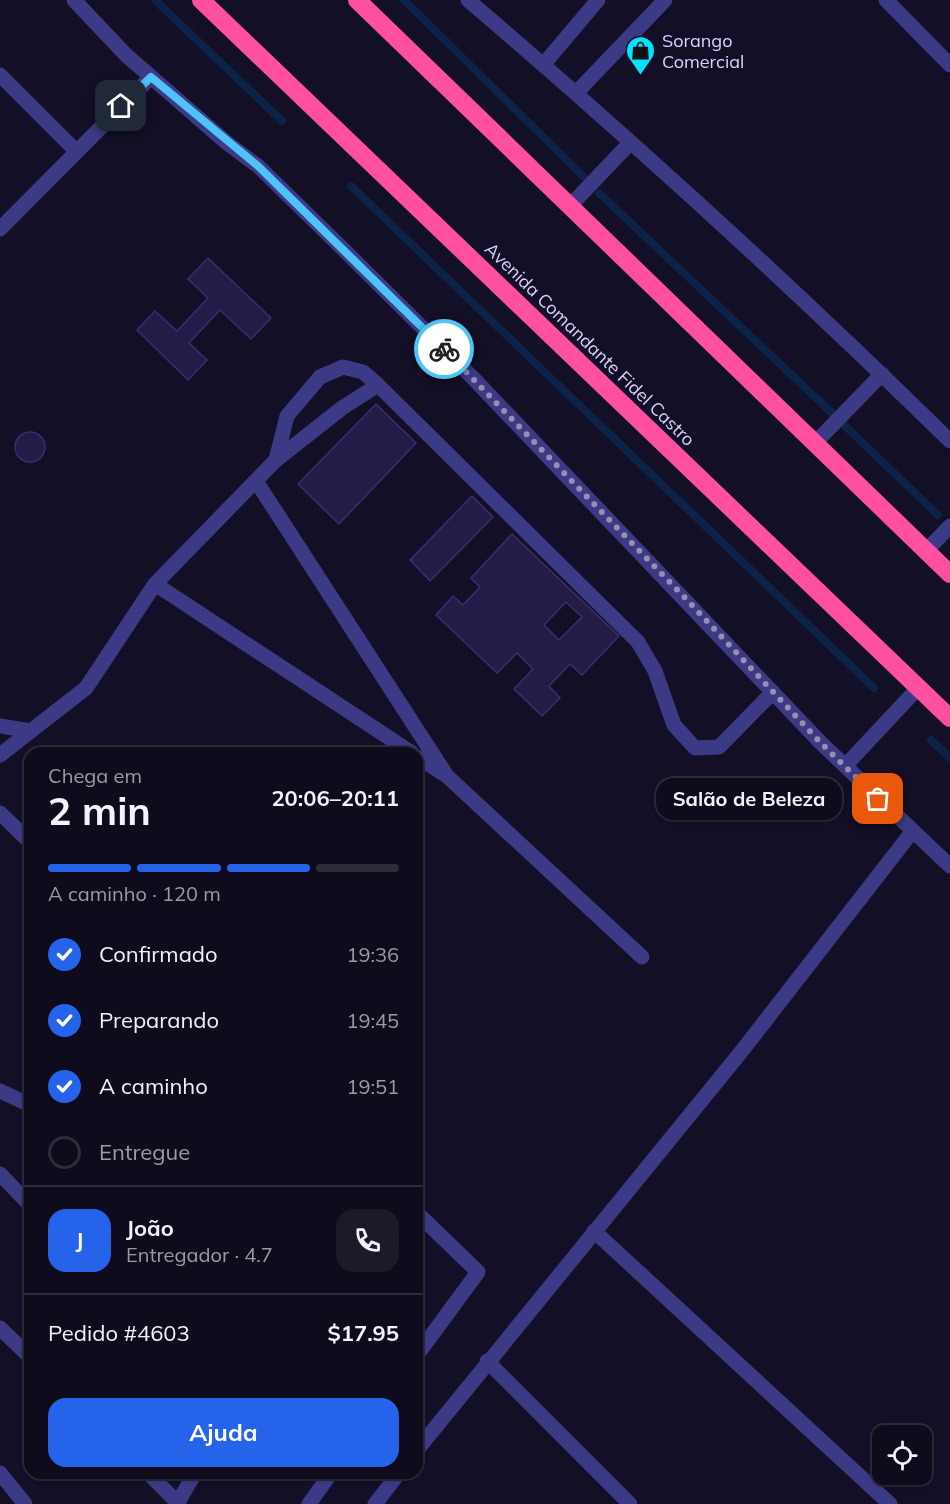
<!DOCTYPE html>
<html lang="pt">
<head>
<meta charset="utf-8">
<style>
	:root { --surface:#0e0b1c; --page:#1c1929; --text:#f1f3f6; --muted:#9b9ba3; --line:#2e2b3b; --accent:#2563eb }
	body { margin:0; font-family:Mulish,sans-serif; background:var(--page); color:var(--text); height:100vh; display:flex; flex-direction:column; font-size:22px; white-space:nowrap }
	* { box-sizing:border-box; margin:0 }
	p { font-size:20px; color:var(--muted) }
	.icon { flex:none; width:33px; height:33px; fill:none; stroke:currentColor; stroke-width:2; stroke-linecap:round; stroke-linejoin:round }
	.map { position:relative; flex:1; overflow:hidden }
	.sheet { position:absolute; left:24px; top:747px; width:399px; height:732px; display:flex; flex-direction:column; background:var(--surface); border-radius:18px; box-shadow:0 2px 4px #0004,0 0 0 2px var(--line) }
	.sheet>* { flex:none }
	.tools { position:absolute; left:872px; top:1425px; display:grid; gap:12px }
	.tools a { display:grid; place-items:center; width:60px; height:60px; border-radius:12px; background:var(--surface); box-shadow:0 2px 4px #0004,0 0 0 2px var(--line); font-size:30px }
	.pin { position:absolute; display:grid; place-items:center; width:51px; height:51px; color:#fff; margin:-26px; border-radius:12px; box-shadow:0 3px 9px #0006 }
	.courier { position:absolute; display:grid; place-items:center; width:60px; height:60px; margin:-30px; border:4px solid #4fc3f7; border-radius:50%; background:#fff; color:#222; box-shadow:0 2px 8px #0007 }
	.bubble { position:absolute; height:42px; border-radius:18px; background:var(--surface); box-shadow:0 2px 4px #0004,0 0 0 2px var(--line); font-size:20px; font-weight:700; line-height:42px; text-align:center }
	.summary em { font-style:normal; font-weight:700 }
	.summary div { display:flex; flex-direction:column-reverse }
	.summary { display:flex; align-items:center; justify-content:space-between; height:102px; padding:0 24px }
	h1 { font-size:39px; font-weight:700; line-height:45px }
	.bar { display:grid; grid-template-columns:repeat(4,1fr); gap:9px 6px; align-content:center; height:72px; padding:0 24px }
	.bar i { height:8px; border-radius:4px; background:var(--line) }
	.bar .selected { background:var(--accent) }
	.bar p { grid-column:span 4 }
	.line { display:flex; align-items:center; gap:15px; padding:0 24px; border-top:2px solid var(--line) }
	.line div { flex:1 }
	.round { display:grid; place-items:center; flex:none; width:63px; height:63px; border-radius:18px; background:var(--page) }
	ol { padding:0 24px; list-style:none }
	li { display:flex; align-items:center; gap:18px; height:66px }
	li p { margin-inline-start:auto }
	li .icon { padding:6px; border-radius:50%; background:var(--accent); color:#fff; stroke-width:4 }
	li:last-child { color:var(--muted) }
	li i { width:33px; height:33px; border:3px solid var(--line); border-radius:50% }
	.cta { display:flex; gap:12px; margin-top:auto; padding:12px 24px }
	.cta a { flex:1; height:69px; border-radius:18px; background:var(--accent); color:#fff; font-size:24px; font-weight:700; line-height:69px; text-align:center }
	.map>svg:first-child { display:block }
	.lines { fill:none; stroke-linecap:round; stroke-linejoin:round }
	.stream { stroke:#0c2248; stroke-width:8 }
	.building { fill:#241b47; stroke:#3b2d73; stroke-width:1.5; fill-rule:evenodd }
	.minor { stroke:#3d3a85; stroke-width:15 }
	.highway { stroke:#ff4fa3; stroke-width:18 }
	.done { stroke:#948fb3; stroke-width:6; stroke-dasharray:0 10.8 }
	.route { stroke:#4fc3f7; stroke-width:8 }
	.labels { text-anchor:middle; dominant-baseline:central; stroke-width:4.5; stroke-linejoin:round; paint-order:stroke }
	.poi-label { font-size:18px; fill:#d9d4ff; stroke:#130f26; text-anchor:start }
	.street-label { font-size:18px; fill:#d9d4ff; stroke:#130f26 }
</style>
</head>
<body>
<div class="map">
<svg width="950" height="1504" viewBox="0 0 950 1504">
	<rect width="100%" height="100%" fill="#130f26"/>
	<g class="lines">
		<path class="stream" d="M155,0L282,121
			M404,0L585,178
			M351,186L874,688
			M599,193L832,413
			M844,425L938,515
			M931,740L950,758"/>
	</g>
	<path class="building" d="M208,258L271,318L251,339L220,310L189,343L207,360L188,380L137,330L155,311L177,331L208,298L188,279Z
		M376,404L416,443L339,524L298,484Z
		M15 447a15 15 0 1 1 30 0a15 15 0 1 1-30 0Z
		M472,496L493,517L430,581L410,560Z
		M512,534L619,636L582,675L570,664L549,686L560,698L542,716L514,689L533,669L517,653L497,673L436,615L453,596L463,605L480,587L471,578ZM566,602L582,617L559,640L544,625Z"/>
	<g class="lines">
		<path class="minor" d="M74,0L126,55L227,143L258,166L344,250L474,379L820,742L950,866
			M468,0C633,141 794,288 950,441
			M886,0L950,65
			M543,65L598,0
			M0,75L76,151
			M576,93L665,0
			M570,206L630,143
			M0,229L151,77
			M815,443L882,374
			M276,460L287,416L320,377L343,367L363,372L378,385
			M256,481L447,776
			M926,551L950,526
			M155,584L412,753
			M0,726L31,731
			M0,755L86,688L155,584L276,460L342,408L378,385L638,642L655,671L674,725L695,748L719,747L773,692
			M417,757L447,776L642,957
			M845,766L918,688
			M0,813L30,842
			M0,1091L30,1105
			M0,1174L30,1205
			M417,1213L478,1272L417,1355
			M594,1231L890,1504
			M0,1328L30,1357
			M487,1361L630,1504
			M417,1450L741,1052L912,832
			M0,1473L25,1504
			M148,1473L179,1504
			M177,1504L195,1473
			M309,1504L331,1473
			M375,1504L399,1473"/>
		<path class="highway" d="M201,0L950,718
			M357,0L950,574"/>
	</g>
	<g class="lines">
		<path class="done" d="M444,349L690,603L820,742L878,799"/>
		<path class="route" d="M121,106L151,77L258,166L444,349"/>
	</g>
	<defs>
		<symbol id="shop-pin" viewBox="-11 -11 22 30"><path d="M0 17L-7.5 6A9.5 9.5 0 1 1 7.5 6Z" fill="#00e5ff" stroke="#130f26"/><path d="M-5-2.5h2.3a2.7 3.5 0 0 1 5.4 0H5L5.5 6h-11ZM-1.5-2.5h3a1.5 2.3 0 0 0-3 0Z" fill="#111"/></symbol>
	</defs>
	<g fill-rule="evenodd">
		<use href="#shop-pin" x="624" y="34" width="33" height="45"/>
	</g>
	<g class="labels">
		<g class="poi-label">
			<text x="662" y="40">Sorango<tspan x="662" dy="21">Comercial</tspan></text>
		</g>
		<g class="street-label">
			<text transform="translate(590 344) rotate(44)">Avenida Comandante Fidel Castro</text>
		</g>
	</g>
</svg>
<div class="tools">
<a><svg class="icon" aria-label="locate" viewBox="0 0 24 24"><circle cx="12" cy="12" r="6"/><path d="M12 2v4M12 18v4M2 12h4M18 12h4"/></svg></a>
</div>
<div class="pin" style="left:878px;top:799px;background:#ea580c"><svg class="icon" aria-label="bag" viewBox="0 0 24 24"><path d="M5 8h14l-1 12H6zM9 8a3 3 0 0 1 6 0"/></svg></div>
<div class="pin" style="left:121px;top:106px;background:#1f2937"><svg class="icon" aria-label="home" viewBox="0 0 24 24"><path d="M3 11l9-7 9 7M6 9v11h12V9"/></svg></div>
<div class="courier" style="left:444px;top:349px"><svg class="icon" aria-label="bike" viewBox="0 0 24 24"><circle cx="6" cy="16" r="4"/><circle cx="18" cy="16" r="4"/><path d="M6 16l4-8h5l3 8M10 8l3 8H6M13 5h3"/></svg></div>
<div class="bubble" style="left:656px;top:778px;width:186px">Salão de Beleza</div>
<section class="sheet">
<div class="summary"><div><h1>2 min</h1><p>Chega em</p></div><em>20:06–20:11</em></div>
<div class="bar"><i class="selected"></i><i class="selected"></i><i class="selected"></i><i></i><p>A caminho · 120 m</p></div>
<ol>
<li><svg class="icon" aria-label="check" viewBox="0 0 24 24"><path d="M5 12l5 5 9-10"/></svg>Confirmado<p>19:36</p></li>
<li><svg class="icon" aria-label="check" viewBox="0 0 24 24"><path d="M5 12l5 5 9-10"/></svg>Preparando<p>19:45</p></li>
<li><svg class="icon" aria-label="check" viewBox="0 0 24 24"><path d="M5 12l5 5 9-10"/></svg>A caminho<p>19:51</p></li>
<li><i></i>Entregue</li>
</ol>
<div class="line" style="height:108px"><b class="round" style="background:var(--accent);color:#fff">J</b><div><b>João</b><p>Entregador · 4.7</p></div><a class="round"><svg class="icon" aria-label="phone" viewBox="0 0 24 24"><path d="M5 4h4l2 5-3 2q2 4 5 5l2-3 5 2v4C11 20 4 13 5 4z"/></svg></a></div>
<div class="line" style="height:78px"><div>Pedido #4603</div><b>$17.95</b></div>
<div class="cta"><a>Ajuda</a></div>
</section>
</div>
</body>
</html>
